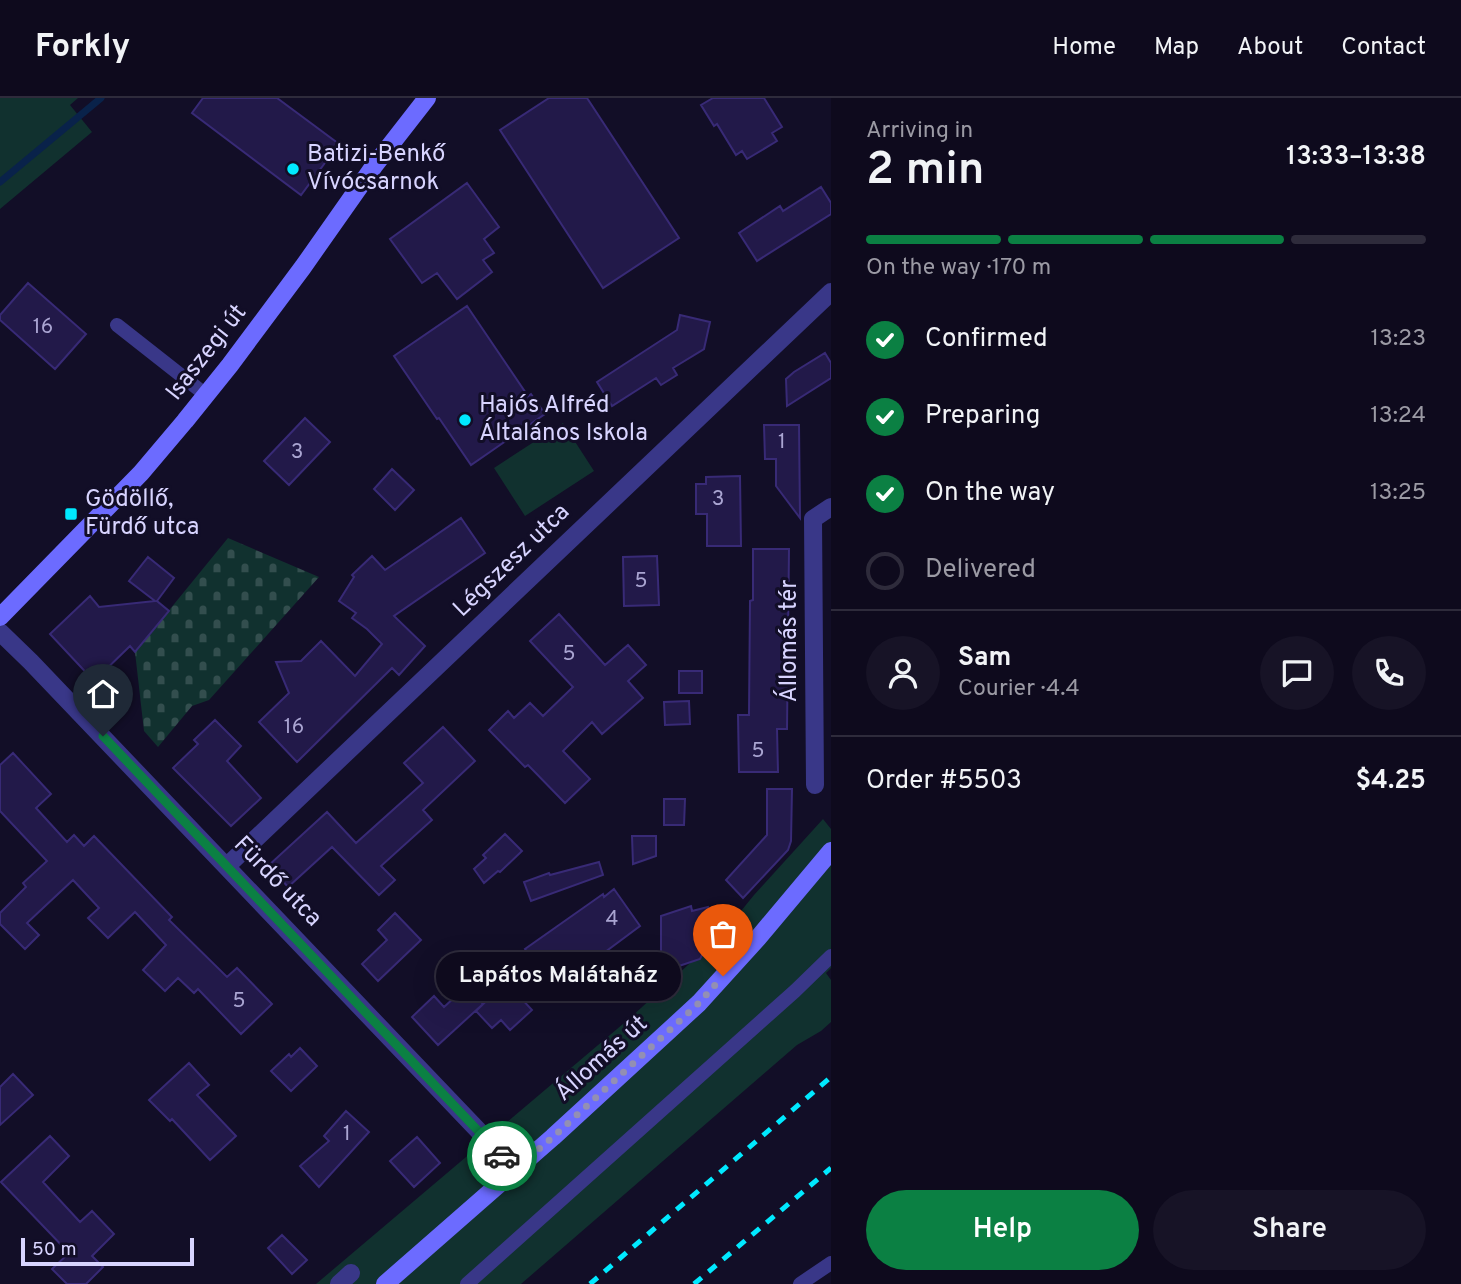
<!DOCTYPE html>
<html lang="en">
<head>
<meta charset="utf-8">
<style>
	:root { --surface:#0e0a1d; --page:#171326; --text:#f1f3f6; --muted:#9b9aa4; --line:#2e2b3b; --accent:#0b8043 }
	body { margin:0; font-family:Overpass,sans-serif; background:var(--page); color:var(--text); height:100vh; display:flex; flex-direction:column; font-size:26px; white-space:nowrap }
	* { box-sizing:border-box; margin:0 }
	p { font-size:23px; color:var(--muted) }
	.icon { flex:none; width:38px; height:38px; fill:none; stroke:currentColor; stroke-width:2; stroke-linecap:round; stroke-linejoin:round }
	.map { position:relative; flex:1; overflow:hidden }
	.side { display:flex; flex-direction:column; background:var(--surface); width:630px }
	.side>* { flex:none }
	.scale { position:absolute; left:21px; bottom:18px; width:173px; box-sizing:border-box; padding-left:7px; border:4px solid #d8d4ff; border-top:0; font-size:19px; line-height:24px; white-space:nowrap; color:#d8d4ff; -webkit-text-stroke:5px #120e27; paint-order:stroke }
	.pin { position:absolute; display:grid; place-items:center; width:60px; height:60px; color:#fff; margin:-72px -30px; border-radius:50% 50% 50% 0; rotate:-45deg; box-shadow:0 0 7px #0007 }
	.pin .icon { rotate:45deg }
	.courier { position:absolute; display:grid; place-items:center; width:70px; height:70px; margin:-35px; border:5px solid #0b8043; border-radius:50%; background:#fff; color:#222; box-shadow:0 2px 9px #0007 }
	.bubble { position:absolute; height:49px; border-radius:24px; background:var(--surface); box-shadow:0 7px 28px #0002,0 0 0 2px var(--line); font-size:23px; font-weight:600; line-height:49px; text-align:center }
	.summary em { font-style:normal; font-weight:600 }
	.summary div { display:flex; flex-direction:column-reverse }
	.summary { display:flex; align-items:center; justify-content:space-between; height:119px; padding:0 35px }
	h1 { font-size:46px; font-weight:600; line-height:52px }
	.bar { display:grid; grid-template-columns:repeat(4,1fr); gap:10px 7px; align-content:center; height:84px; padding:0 35px }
	.bar i { height:9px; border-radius:5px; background:var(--line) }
	.bar .active { background:var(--accent) }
	.bar p { grid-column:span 4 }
	.line { display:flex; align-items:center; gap:18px; padding:0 35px; border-top:2px solid var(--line) }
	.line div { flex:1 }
	.round { display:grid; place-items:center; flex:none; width:74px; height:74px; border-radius:37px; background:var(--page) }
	ol { padding:0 35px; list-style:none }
	li { display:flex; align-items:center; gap:21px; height:77px }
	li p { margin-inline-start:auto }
	li .icon { padding:7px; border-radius:50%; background:var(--accent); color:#fff; stroke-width:4 }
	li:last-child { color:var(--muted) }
	li i { width:38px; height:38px; border:4px solid var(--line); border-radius:50% }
	.primary-button { display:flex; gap:14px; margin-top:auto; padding:14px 35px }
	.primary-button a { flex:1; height:80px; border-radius:42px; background:var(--accent); color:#fff; font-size:28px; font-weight:600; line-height:80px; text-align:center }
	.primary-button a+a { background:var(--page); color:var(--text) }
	header { display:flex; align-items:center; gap:42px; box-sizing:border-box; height:98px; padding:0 35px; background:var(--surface); border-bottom:2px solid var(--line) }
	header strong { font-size:33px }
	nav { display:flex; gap:38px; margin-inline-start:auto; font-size:24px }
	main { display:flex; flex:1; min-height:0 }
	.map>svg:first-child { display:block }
	.green { fill:#11312f }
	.cemetery { fill:url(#cemetery-stones) }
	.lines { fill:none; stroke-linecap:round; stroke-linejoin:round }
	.stream { stroke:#09224a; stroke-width:7 }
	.building { fill:#221949; stroke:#382a76; stroke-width:2 }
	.service { stroke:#393788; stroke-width:14 }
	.minor { stroke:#393788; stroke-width:18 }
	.secondary { stroke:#6c6bff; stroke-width:18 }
	.rail { stroke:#00e9ff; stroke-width:5; stroke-dasharray:10 9; stroke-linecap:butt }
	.done { stroke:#938fb3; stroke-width:7; stroke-dasharray:0 12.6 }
	.route { stroke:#0b8043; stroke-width:9 }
	.poi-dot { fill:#00e9ff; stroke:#120e27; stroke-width:2.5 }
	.labels { text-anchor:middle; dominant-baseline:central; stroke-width:6; stroke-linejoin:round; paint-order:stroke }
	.number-label { font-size:21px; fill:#aaa5d2 }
	.poi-label { font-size:24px; fill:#d8d4ff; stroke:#120e27; text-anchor:start }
	.street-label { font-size:24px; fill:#d8d4ff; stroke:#120e27 }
</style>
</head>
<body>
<header>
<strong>Forkly</strong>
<nav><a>Home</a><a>Map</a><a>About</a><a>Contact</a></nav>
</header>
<main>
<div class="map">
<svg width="831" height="1186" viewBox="0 0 831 1186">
	<defs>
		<pattern id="cemetery-stones" width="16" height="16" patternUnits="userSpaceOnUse" patternTransform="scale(1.75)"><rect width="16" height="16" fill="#11312f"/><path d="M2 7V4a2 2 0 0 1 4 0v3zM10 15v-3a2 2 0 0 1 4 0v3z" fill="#334e4e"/></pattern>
	</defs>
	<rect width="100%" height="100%" fill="#120e27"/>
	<path class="green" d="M0,0H78L70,7L92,34L0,111Z
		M563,325L594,373L525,418L494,370Z
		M823,721L831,731V870L826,875L831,882V924L821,933L797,947L521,1186H316L630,920L724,834L754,797Z"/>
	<path class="cemetery" d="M228,440L319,479L209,602L192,608L158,649L144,633L135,554Z"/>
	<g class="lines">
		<path class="stream" d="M0,84L101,0"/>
	</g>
	<path class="building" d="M203,0H277L339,46L301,97L192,15Z
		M549,0H587L679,140L603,190L500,32Z
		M713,0H764L782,29L772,35L777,43L747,61L742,53L736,57L717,26L714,28L701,7Z
		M467,85L499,129L484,141L494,155L483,162L492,174L457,201L437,175L422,185L390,141Z
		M821,89L831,105V116L757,163L739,135L780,108L783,113Z
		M28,185L86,236L55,271L0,222V217Z
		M467,208L528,298L531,296L545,316L471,367L439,320L437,321L394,258Z
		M680,217L710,224L704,251L673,270L677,277L661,287L656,280L612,308L597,284L677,232Z
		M825,255L831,265V280L787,308L786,281L794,274Z
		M305,320L330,344L289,387L264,363Z
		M764,327H799L800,420L776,388V361H765Z
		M392,371L414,392L395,412L374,391Z
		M740,378L741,448H707V416H696V386H706V379Z
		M461,420L485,455L394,518L425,548L399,577L392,570L297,664L259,624L289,595L276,564L301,563L321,543L355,578L382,546L367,531L352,520L356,515L339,503L354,479L352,477L372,458L385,472Z
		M753,451H789L787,631H777L778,674H739L738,617H749L750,503L753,502Z
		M657,458L659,507L624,508L623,459Z
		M148,459L174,480L157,503L169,513L135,554L130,548L94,583L50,536L90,498L99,509L155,503L129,483Z
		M559,516L605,567L628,547L646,567L628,583L643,600L602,636L592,624L563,653L590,681L565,705L528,667L525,669L489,632L508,613L514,620L530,605L543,618L573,589L530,543Z
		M679,573H702V595H679Z
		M689,603L690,626L665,627L664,604Z
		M215,622L241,648L227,663L261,700L231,728L173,670L198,646L194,642Z
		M443,629L475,663L423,712L432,722L381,768L395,782L379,797L332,749L288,789L269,767L327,714L356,745L423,685L404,665Z
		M13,655L51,696L36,710L67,744L74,737L84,748L94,738L172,819L169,822L227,879L237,870L272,906L241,936L198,891L194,895L178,880L165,893L143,872L166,847L135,814L108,840L88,820L99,810L73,782L27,825L39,837L25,851L0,826V815L26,789L23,785L47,763L0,713V667Z
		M767,691H792L791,743L788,752L743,800L726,782L767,737Z
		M664,701H685L684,727H664Z
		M505,736L522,753L500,774L498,773L484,785L474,771L486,760L483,757Z
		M632,738H656V758L633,766Z
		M599,764L603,777L531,803L524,784L549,775L550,777Z
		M614,791L640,828L554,892L525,851L603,796L604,799Z
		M691,808L692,813L708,809L716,845L706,849L700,861L661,874V818Z
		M395,815L421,842L378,883L362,866L387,842L378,832Z
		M506,884L532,912L510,932L501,922L492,930L476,913Z
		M467,888L483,906L438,947L412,919L434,898L444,909Z
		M300,950L317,968L291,993L271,973L289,956L291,959Z
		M189,965L209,987L197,997L236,1038L210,1062L172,1021L170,1023L149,1002Z
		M13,976L33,997L0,1027V989Z
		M346,1013L369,1034L319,1089L300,1068L329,1043L324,1038Z
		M50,1038L69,1058L43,1084L80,1124L92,1113L114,1136L92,1158L103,1169L86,1186H67L52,1171L69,1155L1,1084Z
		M417,1039L440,1065L414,1089L390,1063Z
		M282,1137L307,1162L292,1176L268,1150Z"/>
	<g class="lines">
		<path class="service" d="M117,227L206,297
			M467,1186L795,893L831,858
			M800,1186L831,1165"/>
		<path class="minor" d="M0,534L31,564L515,1071
			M815,687L813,421L831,409
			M227,768L831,194
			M339,1186L351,1175"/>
		<path class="secondary" d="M0,519L141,375L185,323L230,267L303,169L374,68L427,0
			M385,1186L553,1039L699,905L758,840L831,753"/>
		<path class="rail" d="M590,1186L831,979
			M694,1186L831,1070"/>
	</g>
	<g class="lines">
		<path class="done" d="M502,1058L515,1071L553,1039L699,905L723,878"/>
		<path class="route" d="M103,638L502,1058"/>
	</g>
	<g class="poi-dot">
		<circle cx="293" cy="71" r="7"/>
		<circle cx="465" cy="322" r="7"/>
		<rect x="64" y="409" width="14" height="14" rx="3.5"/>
	</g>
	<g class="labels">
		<g class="number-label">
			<text x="43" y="229">16</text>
			<text x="782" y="344">1</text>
			<text x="297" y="354">3</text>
			<text x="718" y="401">3</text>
			<text x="641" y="483">5</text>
			<text x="569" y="556">5</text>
			<text x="294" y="629">16</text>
			<text x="758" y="653">5</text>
			<text x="612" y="821">4</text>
			<text x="239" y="903">5</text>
			<text x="347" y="1036">1</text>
		</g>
		<g class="poi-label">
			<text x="307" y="57">Batizi-Benkő<tspan x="307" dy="28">Vívócsarnok</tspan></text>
			<text x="479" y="308">Hajós Alfréd<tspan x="479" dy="28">Általános Iskola</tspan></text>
			<text x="85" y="402">Gödöllő,<tspan x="85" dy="28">Fürdő utca</tspan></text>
		</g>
		<g class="street-label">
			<text transform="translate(207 255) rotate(-52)">Isaszegi út</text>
			<text transform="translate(512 463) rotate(-44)">Légszesz utca</text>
			<text transform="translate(790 543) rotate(-90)">Állomás tér</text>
			<text transform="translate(277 784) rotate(46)">Fürdő utca</text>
			<text transform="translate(602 961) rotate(-42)">Állomás út</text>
		</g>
	</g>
</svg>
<div class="scale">50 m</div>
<div class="pin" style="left:723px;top:878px;background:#ea580c"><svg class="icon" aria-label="bag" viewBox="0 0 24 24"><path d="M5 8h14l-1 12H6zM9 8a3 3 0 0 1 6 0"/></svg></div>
<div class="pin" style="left:103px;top:638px;background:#1f2937"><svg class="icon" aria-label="home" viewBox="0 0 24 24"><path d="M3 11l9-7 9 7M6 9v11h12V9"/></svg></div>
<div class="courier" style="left:502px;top:1058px"><svg class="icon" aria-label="car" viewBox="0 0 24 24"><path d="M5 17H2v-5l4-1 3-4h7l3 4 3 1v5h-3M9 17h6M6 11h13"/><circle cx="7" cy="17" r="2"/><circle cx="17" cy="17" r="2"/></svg></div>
<div class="bubble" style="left:436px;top:854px;width:245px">Lapátos Malátaház</div>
</div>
<section class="side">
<div class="summary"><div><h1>2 min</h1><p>Arriving in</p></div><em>13:33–13:38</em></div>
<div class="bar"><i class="active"></i><i class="active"></i><i class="active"></i><i></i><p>On the way · 170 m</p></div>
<ol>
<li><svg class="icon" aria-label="check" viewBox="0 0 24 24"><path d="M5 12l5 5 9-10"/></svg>Confirmed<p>13:23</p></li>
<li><svg class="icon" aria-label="check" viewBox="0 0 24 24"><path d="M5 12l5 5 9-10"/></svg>Preparing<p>13:24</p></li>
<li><svg class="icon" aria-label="check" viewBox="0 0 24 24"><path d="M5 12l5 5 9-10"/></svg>On the way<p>13:25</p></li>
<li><i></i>Delivered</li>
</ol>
<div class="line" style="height:126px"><a class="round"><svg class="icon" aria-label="person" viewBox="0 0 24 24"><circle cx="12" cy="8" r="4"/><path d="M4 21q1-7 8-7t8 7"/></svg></a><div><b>Sam</b><p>Courier · 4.4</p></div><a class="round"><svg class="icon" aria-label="chat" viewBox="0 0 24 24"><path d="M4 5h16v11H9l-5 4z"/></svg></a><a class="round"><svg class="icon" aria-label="phone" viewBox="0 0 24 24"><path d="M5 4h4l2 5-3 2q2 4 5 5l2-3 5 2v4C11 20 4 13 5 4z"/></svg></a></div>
<div class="line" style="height:91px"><div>Order #5503</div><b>$4.25</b></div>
<div class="primary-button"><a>Help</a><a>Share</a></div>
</section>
</main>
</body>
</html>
